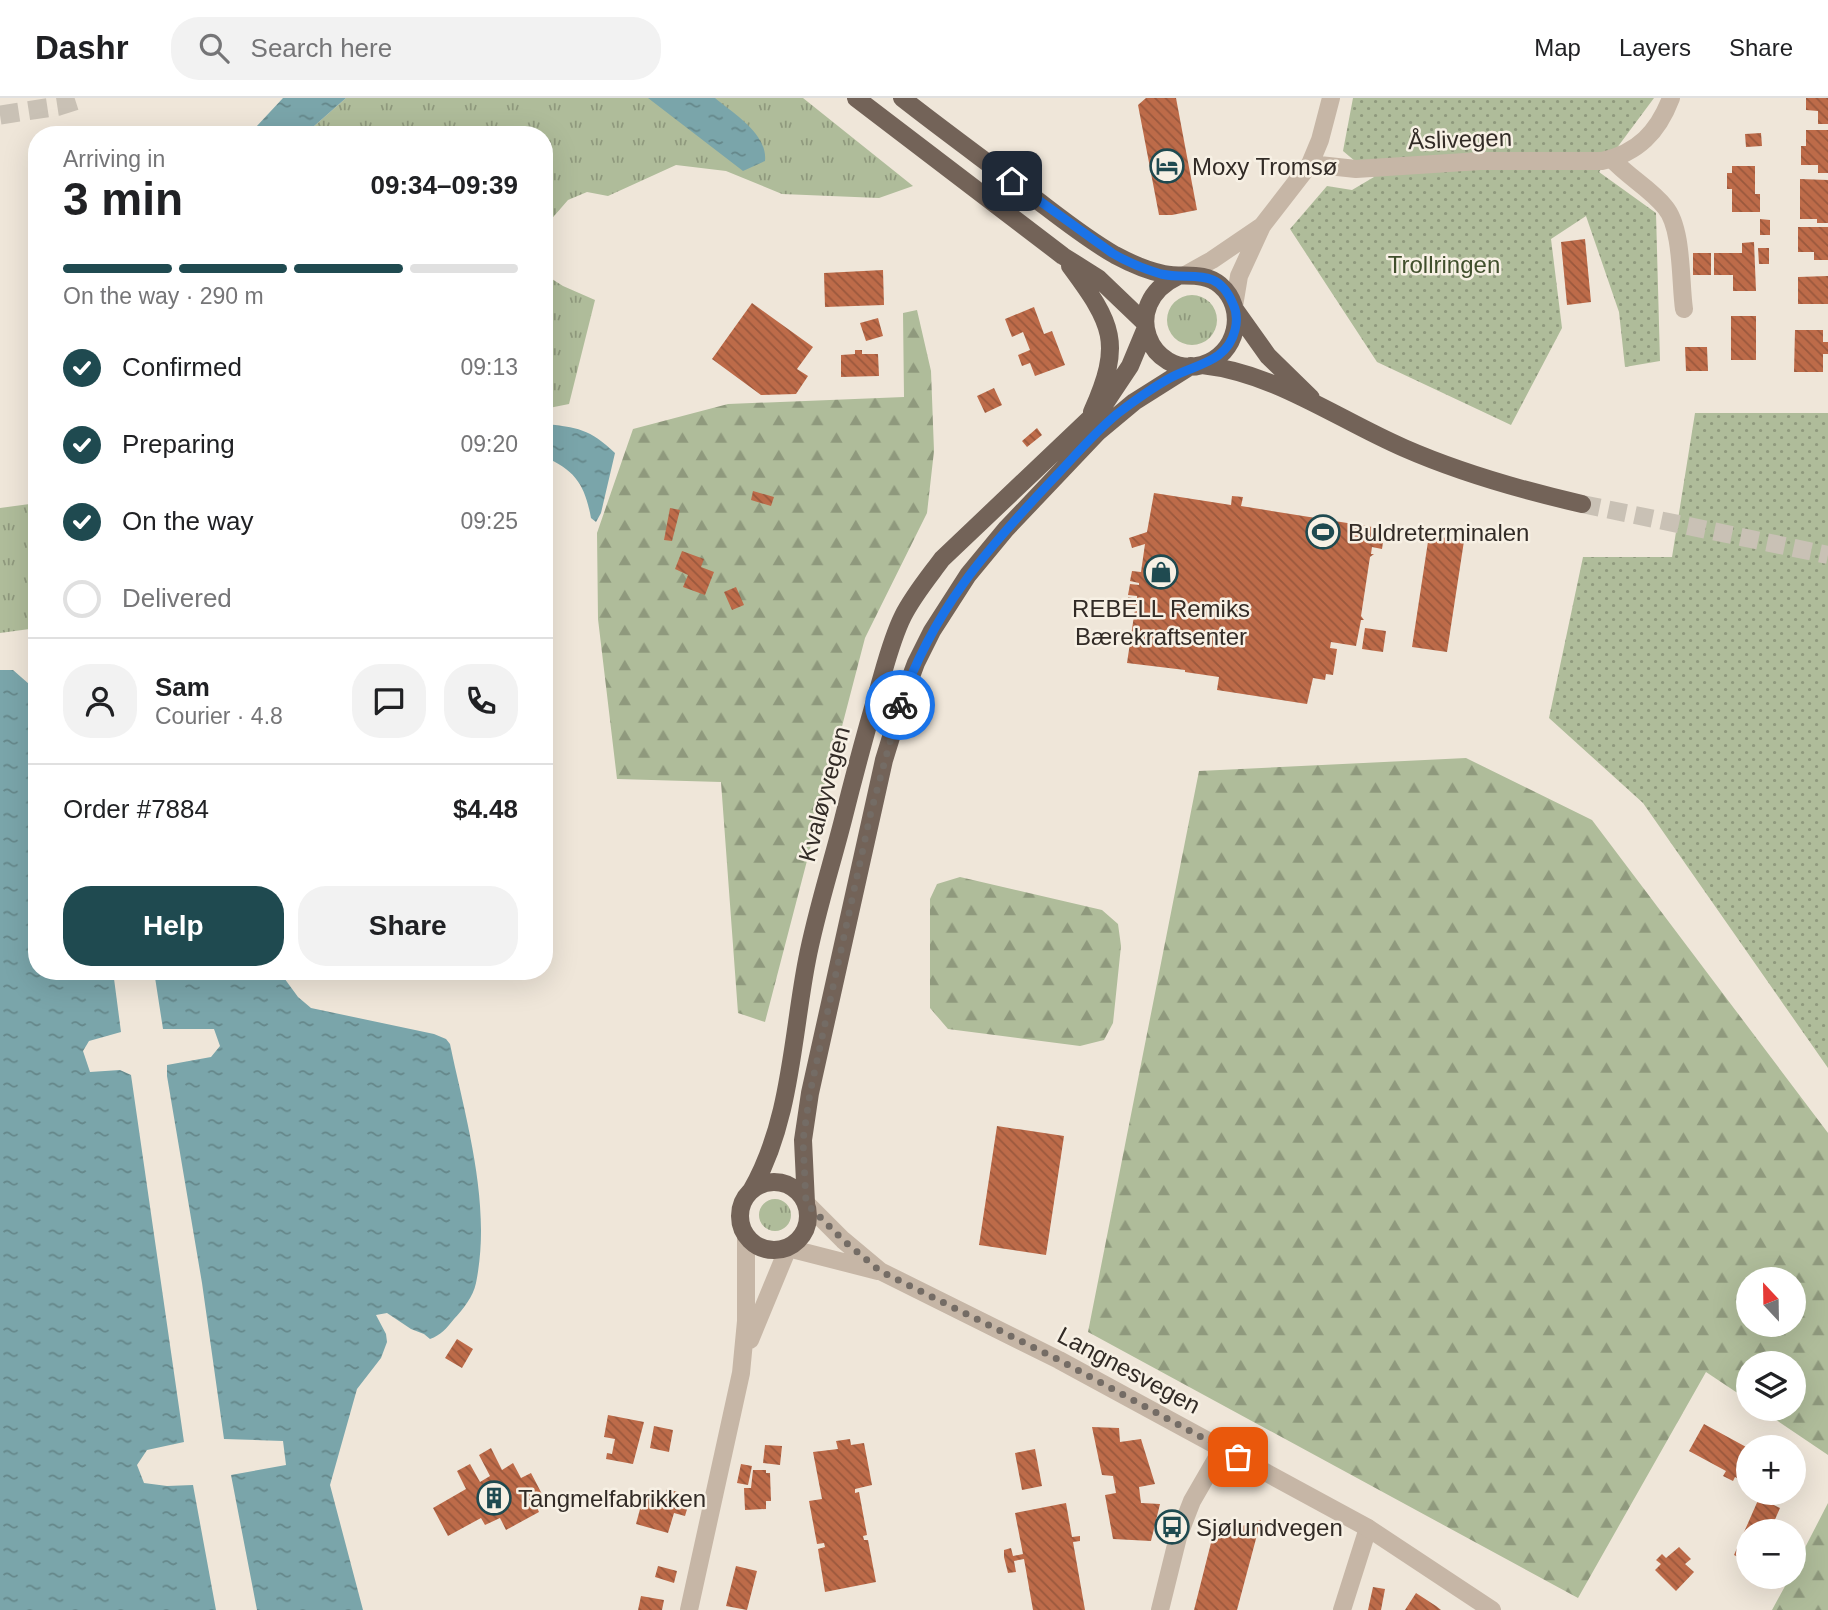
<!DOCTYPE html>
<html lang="en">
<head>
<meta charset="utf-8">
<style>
	:root { --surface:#fff; --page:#f2f2f2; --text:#202124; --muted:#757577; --line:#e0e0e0; --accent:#1f4a50 }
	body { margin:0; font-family:Helvetica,sans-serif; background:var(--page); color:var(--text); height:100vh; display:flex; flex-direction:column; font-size:26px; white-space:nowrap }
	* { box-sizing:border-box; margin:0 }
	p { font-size:23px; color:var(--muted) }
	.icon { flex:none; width:38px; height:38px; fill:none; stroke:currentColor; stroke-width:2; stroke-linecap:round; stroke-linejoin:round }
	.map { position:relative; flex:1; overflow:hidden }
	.sheet { position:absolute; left:28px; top:28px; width:525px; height:854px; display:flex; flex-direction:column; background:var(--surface); border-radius:28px; box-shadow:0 7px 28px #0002 }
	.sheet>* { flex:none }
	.needle { width:46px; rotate:338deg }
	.buttons { position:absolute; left:1736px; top:1169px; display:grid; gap:14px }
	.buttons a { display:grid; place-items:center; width:70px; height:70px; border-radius:50%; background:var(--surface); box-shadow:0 7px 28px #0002; font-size:35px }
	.pin { position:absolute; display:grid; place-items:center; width:60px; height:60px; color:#fff; margin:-30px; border-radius:14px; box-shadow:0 4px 10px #0006 }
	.courier { position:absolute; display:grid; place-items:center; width:70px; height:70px; margin:-35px; border:5px solid #1a73e8; border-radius:50%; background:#fff; color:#222; box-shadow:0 2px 9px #0007 }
	.summary em { font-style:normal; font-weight:700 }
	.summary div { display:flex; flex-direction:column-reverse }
	.summary { display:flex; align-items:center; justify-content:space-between; height:119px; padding:0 35px }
	h1 { font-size:46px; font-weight:700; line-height:52px }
	.bar { display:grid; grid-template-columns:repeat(4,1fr); gap:10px 7px; align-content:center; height:84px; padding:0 35px }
	.bar i { height:9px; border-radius:5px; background:var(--line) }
	.bar .active { background:var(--accent) }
	.bar p { grid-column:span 4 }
	.line { display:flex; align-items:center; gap:18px; padding:0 35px; border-top:2px solid var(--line) }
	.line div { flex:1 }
	.round { display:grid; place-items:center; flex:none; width:74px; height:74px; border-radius:28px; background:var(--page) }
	ol { padding:0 35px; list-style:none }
	li { display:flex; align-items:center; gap:21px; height:77px }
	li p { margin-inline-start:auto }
	li .icon { padding:7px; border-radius:50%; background:var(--accent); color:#fff; stroke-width:4 }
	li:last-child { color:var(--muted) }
	li i { width:38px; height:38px; border:4px solid var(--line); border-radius:50% }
	.primary-button { display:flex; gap:14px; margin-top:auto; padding:14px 35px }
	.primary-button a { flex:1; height:80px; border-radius:28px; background:var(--accent); color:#fff; font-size:28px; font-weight:700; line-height:80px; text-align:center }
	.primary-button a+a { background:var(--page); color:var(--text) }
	header { display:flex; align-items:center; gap:42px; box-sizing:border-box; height:98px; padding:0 35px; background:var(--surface); border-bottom:2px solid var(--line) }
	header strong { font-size:33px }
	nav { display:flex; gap:38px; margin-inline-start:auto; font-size:24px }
	.search { width:490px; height:63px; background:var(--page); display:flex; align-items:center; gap:18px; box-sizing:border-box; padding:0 24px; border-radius:28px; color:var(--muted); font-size:26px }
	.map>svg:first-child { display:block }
	.grass { fill:url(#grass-tufts) }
	.forest { fill:url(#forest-firs); fill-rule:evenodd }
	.park { fill:url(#park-dots) }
	.water { fill:url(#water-ripples) }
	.building { fill:url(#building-back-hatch) }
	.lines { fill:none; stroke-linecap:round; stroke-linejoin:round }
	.primary-tunnel { stroke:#c9c1b5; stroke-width:18; stroke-dasharray:18 9; stroke-linecap:butt }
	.trunk-tunnel { stroke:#c9c1b5; stroke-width:19; stroke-dasharray:19 10; stroke-linecap:butt }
	.minor { stroke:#c6b6a6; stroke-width:18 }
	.tertiary { stroke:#c6b6a6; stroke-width:18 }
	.primary { stroke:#736358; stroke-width:18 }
	.done { stroke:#746c65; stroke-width:7; stroke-dasharray:0 12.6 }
	.route { stroke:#1a73e8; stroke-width:9 }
	.labels { text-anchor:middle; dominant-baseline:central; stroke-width:5; stroke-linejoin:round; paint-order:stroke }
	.street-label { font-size:24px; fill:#322b26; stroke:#f7f0e4 }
	.poi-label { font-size:24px; fill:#322b26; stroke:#f7f0e4; text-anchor:start }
	.park-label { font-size:24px; fill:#404f2c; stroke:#f7f0e4 }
</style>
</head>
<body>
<header>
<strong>Dashr</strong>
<div class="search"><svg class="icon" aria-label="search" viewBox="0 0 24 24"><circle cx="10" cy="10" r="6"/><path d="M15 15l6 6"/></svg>Search here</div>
<nav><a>Map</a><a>Layers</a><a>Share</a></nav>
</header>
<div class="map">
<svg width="1828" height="1512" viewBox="0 0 1828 1512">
	<defs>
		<pattern id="grass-tufts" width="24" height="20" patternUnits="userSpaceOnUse" patternTransform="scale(1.75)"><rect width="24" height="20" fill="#afbc9a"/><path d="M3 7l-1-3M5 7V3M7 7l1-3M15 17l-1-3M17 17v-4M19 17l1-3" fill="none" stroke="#8f997d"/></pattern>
		<pattern id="forest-firs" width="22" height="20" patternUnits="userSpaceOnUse" patternTransform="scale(1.75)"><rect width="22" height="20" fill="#afbc9a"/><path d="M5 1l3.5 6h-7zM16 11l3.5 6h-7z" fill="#8f997d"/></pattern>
		<pattern id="park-dots" width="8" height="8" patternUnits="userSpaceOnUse" patternTransform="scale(1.75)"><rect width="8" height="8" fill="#afbc9a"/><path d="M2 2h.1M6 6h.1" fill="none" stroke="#8f997d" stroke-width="1.8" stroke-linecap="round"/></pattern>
		<pattern id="water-ripples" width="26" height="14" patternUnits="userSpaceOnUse" patternTransform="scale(1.75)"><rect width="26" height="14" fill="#7aa5aa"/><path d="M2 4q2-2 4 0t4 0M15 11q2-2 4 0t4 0" fill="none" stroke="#65878a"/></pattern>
		<pattern id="building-back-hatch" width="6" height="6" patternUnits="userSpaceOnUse" patternTransform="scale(1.75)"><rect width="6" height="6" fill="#bd6b49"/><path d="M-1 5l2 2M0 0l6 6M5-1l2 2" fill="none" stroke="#9a583d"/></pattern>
	</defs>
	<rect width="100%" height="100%" fill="#efe6d9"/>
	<path class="grass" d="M346,0H803L913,88L879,100L782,96L726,73L676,67L608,98L587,94L568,102L548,125L544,136V37H304Z
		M544,176L563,188L595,202L569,306L544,311Z
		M1167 222a25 25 0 1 1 50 0a25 25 0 1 1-50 0Z
		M37,405V530L0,535V410Z
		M759 1117a16 16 0 1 1 32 0a16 16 0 1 1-32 0Z"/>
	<path class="forest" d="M917,212L931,273L934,353L927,415L865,540L765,924L738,915L721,684L617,681L598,521L597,435L633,331L728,306L904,299L903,215Z
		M1466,660L1592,722L1828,1035V1357L1760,1311H1794V1265H1748V1302L1706,1274L1578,1500L1088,1234L1199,673ZM1748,1181H1794V1227H1748Z
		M960,779L1102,812L1118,826L1121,848L1113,925L1104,942L1080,948L948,931L930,910V801L937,786Z
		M1828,1405V1512H1772L1790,1479H1794V1471Z"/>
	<path class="park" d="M1353,0H1654L1599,74L1656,115L1660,263L1625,269L1619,214L1586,118L1551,141L1562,230L1511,327L1377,264L1290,131L1327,88L1352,92L1374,79L1343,53Z
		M1695,315H1828V970L1643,705L1549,620L1583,459H1672Z"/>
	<path class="water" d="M283,0H346L304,37H257L256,29Z
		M648,0H715C733,15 768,36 765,63L743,73Z
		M544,326C577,329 590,331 615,355L601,415L596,424L591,420C585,388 576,372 544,359Z
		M0,572H13L37,593V873H113L121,934L89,943L83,953L90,974L120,972L131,977L184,1344L147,1352L137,1367L144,1385L167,1388L193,1387L216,1512H0Z
		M154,873H279L298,899L311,910L434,936L446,941L450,946C466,1023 492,1106 476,1185C473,1199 463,1211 454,1221C446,1231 441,1237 430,1241L424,1236L411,1231L387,1215L376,1217L386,1236L387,1244L381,1260L357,1291L330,1387L363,1512H257L231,1377L286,1367L283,1343L224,1341L202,1185L167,978V967L211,959L220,948L214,931H163Z"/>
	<path class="building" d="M1146,0H1176L1197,112L1172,117H1159L1138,7Z
		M1806,0H1828V26H1818V13L1806,12Z
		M1806,32H1828V75H1818V67H1801V48H1806Z
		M1761,35L1762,48L1746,49L1745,36Z
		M1732,68H1755V96H1760V114H1732V91H1727V75H1732Z
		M1800,81L1828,82V125H1817V121H1800Z
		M1760,121L1770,122V137H1760Z
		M1798,129H1828V162H1814V154H1798Z
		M1585,141L1591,204L1567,207L1561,144Z
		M1754,144L1756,193H1733V177H1714V155H1742V145Z
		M1758,150H1769V166H1759Z
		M1693,155H1711V177H1693Z
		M883,172L884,207L825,209L824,175Z
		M1828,178V206H1798V179Z
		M752,205L813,249L797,271L808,278L796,296L761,297L712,261Z
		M1034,209L1044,236L1052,233L1065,267L1035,278L1030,265L1022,268L1018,257L1030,252L1023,234L1012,239L1005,221Z
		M1731,218H1756V262H1731Z
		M878,220L883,238L866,243L860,225Z
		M1795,232H1823V244H1828V256H1823V274H1794Z
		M1685,249H1707L1708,273H1686Z
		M855,252H862V256H878L879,278L841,279V257L855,256Z
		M994,290L1002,307L985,315L977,298Z
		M1037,330L1042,337L1027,349L1022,343Z
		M753,393L774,399L771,408L751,402Z
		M1154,395L1231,407L1232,398L1243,399L1241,408L1385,431L1382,451L1372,449L1371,456H1374L1370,459L1361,518L1364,522H1361L1356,548L1331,544L1330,550L1337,551L1333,577L1326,576L1325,582L1313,580L1307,606L1217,592L1219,579L1185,574V572L1127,565L1135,511L1127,509L1128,499L1137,501V498L1128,497L1130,486L1139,487V485L1130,483L1132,473L1141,474L1145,446L1132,450L1129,440L1147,434Z
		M670,410L680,412L672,443L664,442Z
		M1429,437L1464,443L1447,554L1412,549Z
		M682,453L704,461L701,469L714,474L705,497L683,489L688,477L675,471Z
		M736,489L744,507L732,512L724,494Z
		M1365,530L1386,533L1383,554L1362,551Z
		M997,1028L1064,1038L1046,1157L979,1147Z
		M457,1241L473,1251L462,1270L445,1260Z
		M608,1317L644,1324L633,1366L606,1361L607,1355L612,1356L615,1341L604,1339Z
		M1704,1326L1748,1350V1386L1735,1379L1733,1383L1723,1378L1726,1373L1689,1353Z
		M654,1328L673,1332L669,1354L650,1350Z
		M1092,1329L1119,1330L1120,1344L1141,1341L1155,1386L1139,1389L1141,1405L1160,1406L1151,1443L1113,1441L1105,1397L1116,1395L1113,1378L1102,1377Z
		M850,1341L851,1347L864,1345L872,1387L855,1391V1395L859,1394L867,1437L863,1438L864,1442H868L876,1484L825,1494L818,1451L825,1449L824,1445L817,1446L809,1403L822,1401L813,1354L838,1351L836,1343Z
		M765,1347L782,1348L780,1367L763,1365Z
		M491,1350L502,1372L513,1365L521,1380L531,1375L543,1398L534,1403L539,1414L506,1432L500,1420L485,1427L481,1420L448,1438L433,1410L466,1391L457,1373L470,1366L480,1384L490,1378L479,1357Z
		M1035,1351L1042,1388L1022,1392L1015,1355Z
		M741,1366L752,1368L748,1387L737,1385Z
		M753,1372H766V1375H770L771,1403H766V1411L745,1412L744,1390H751Z
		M667,1391L691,1398L685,1418L674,1415L668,1435L636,1426L640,1411L642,1412L645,1401L648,1402L650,1393L665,1398Z
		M1759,1400L1780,1410L1770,1433H1748V1464L1734,1457Z
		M1066,1405L1072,1439L1080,1438V1443L1073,1444L1085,1512H1033L1024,1461L1014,1463L1016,1474L1008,1475L1004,1459V1452L1011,1450L1013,1458L1023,1456L1015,1415Z
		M1261,1422L1237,1512H1194L1213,1437Z
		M1679,1449L1691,1461L1685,1466L1694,1474L1676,1493L1655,1472L1661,1466L1656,1462L1662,1456L1666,1460Z
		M658,1468L677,1473L674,1485L655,1479Z
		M736,1468L757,1473L747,1512L726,1508Z
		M1373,1489L1385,1491L1381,1512H1368Z
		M1416,1495L1436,1508L1441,1512H1405Z
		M641,1498L664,1502L662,1512H638Z"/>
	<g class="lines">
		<path class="primary-tunnel" d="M1582,406L1828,457"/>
		<path class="trunk-tunnel" d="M0,17L59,8L84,0"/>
		<path class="minor" d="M1612,61C1628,79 1650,90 1665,109C1683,130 1680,184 1684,211
			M1310,66L1356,71L1480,63H1602C1638,55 1658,34 1671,0
			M1185,177L1212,162L1262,128
			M1234,208L1239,178L1262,128L1310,66L1320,42L1331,0
			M1160,1512L1178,1439L1192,1403L1222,1351
			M1342,1512L1368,1430"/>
		<path class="tertiary" d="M806,1105L843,1142L880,1173L1059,1262L1368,1430L1492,1512
			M750,1242L788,1150L878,1173
			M689,1512L741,1275L746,1223V1138"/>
		<path class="primary" d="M856,0L1063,158L1098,180L1144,224
			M902,0C944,33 987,64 1029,96C1057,117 1085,140 1115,157C1130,165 1148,173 1164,176C1184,180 1203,173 1220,187C1248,211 1237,257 1202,267C1151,281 1117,207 1178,178
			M1070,168C1113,226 1123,245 1092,314
			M1236,213L1268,258L1311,300
			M1202,267C1275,275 1337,321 1404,350C1461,375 1521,392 1582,406
			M740 1118a34 34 0 1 1 68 0a34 34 0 1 1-68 0Z
			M751,1093C791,1024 792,939 807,862C816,815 831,769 843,722C854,678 866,633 879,589C886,565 892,540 903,518C913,498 928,480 942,461L1104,307L1130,268L1145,232
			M806,1105L803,1042L810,995L884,662L904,597L916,565L932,533L968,477L1006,431L1098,334L1134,304L1191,268"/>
	</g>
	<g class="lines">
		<path class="done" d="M900,607L871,714L810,995L803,1042L806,1105L843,1142L880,1173L1059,1262L1238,1359"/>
		<path class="route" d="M900,607C933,512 986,452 1054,380C1074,359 1094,335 1117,316C1134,303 1152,290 1170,280C1195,266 1227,265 1235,232C1237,224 1237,214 1233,206C1217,167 1191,183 1161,176C1144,171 1127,164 1112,155L1012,83"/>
	</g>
	<defs>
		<symbol id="hotel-ring" viewBox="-11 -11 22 22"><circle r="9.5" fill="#f7f0e4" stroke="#1f4a50" stroke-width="1.5"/><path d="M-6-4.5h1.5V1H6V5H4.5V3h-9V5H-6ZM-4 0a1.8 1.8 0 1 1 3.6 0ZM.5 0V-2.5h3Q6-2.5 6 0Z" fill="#1f4a50"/></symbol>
		<symbol id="stadium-ring" viewBox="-11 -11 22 22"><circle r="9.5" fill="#f7f0e4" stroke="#1f4a50" stroke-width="1.5"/><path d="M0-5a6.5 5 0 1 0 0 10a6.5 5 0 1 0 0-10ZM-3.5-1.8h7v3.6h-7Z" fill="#1f4a50"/></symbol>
		<symbol id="shop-ring" viewBox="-11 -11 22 22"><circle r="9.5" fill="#f7f0e4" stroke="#1f4a50" stroke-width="1.5"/><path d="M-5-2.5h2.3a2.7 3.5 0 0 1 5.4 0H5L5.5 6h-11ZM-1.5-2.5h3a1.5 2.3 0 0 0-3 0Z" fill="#1f4a50"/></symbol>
		<symbol id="building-ring" viewBox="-11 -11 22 22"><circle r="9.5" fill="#f7f0e4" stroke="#1f4a50" stroke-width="1.5"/><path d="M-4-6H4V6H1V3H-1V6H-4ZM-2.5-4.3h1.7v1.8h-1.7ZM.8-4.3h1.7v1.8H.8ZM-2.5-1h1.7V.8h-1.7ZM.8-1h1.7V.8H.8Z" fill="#1f4a50"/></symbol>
		<symbol id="bus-ring" viewBox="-11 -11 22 22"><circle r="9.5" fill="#f7f0e4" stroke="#1f4a50" stroke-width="1.5"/><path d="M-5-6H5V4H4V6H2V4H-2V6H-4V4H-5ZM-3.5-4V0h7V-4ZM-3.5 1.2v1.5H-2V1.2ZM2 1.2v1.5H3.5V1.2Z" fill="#1f4a50"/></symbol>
	</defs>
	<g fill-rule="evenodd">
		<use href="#hotel-ring" x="1148" y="49" width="38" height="38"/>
		<use href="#stadium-ring" x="1304" y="415" width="38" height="38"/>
		<use href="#shop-ring" x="1142" y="455" width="38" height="38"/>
		<use href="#building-ring" x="475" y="1381" width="38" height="38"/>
		<use href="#bus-ring" x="1153" y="1410" width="38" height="38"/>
	</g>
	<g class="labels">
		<g class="street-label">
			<text transform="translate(1460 41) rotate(-2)">Åslivegen</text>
			<text transform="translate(824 696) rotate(-75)">Kvaløyvegen</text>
			<text transform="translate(1129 1272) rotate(28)">Langnesvegen</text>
		</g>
		<g class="poi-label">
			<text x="1192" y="68">Moxy Tromsø</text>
			<text x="1348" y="434">Buldreterminalen</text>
			<text x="1161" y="510" text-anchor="middle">REBELL Remiks<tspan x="1161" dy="28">Bærekraftsenter</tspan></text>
			<text x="518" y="1400">Tangmelfabrikken</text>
			<text x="1196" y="1429">Sjølundvegen</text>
		</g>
		<g class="park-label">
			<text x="1444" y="166">Trollringen</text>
		</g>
	</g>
</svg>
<div class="buttons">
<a><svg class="needle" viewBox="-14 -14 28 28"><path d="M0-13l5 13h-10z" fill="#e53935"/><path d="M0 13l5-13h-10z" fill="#757577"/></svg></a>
<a><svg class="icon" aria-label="layers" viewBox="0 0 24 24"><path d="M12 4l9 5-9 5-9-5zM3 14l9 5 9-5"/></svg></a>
<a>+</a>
<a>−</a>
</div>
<div class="pin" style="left:1238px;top:1359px;background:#ea580c"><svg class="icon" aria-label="bag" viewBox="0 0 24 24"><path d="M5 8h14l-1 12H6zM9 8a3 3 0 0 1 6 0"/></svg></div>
<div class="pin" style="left:1012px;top:83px;background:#1f2937"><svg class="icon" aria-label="home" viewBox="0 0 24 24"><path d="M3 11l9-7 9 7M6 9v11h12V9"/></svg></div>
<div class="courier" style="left:900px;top:607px"><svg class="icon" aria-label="bike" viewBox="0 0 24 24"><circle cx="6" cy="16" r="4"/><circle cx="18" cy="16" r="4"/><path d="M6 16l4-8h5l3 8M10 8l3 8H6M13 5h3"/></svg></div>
<section class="sheet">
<div class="summary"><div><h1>3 min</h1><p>Arriving in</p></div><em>09:34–09:39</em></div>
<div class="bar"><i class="active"></i><i class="active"></i><i class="active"></i><i></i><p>On the way · 290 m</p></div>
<ol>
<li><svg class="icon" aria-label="check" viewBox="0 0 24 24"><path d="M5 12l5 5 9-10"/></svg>Confirmed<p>09:13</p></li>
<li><svg class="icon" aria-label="check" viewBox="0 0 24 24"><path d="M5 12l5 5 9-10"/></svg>Preparing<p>09:20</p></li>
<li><svg class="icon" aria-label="check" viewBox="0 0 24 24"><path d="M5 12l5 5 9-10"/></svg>On the way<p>09:25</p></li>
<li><i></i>Delivered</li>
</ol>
<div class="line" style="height:126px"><a class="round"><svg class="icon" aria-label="person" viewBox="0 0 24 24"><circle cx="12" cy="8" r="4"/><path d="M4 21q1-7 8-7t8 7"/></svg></a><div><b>Sam</b><p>Courier · 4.8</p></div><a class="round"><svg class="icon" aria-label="chat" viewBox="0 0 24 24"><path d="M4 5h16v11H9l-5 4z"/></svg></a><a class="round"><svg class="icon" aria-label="phone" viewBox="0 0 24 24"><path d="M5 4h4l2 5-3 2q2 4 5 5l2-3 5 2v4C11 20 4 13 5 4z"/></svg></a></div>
<div class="line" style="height:91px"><div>Order #7884</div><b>$4.48</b></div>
<div class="primary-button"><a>Help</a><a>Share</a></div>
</section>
</div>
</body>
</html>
